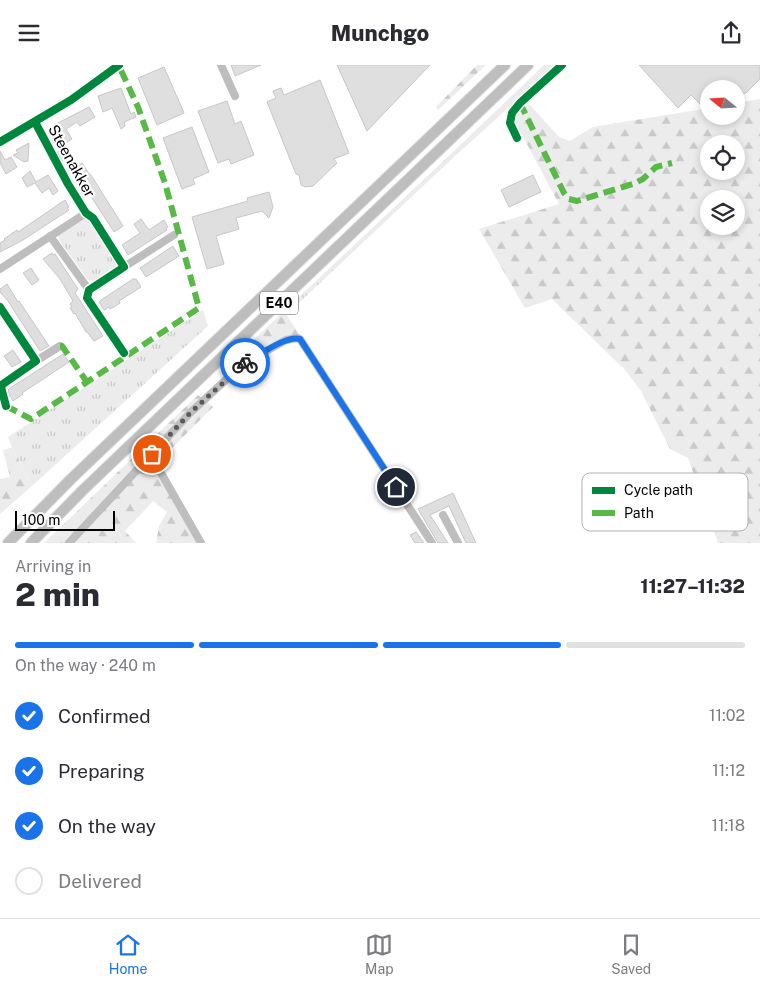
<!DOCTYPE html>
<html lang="en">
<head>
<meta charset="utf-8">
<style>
	:root { --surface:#fff; --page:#f2f2f3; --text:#2b2b33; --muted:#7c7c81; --line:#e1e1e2; --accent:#1a73e8 }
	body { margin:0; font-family:"Public Sans",sans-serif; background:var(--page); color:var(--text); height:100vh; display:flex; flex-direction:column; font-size:19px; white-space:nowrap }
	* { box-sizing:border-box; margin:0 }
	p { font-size:16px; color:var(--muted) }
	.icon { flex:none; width:28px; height:28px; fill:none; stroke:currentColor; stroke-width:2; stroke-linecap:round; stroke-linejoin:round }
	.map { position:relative; height:478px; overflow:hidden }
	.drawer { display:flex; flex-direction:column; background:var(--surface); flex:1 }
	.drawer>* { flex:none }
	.needle { width:32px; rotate:288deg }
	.buttons { position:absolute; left:700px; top:15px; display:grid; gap:10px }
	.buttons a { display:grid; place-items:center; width:45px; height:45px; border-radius:50%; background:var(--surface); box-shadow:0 2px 8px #0003; font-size:25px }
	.scale { position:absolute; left:15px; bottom:12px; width:100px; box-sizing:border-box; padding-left:5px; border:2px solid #000; border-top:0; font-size:14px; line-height:18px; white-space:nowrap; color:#000; -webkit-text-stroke:4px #fff; paint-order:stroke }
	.pin { position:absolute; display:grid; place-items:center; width:42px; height:42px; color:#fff; margin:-21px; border:2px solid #fff; border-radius:50%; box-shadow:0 1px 5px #0007 }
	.courier { position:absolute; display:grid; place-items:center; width:50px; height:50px; margin:-25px; border:4px solid #1a73e8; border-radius:50%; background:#fff; color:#222; box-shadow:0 1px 6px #0007 }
	.summary em { font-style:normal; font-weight:800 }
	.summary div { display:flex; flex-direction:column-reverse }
	.summary { display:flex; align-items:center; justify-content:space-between; height:85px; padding:0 15px }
	h1 { font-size:32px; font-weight:800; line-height:38px }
	.bar { display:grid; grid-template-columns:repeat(4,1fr); gap:8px 5px; align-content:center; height:60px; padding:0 15px }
	.bar i { height:6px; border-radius:4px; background:var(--line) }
	.bar .selected { background:var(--accent) }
	.bar p { grid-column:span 4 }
	ol { padding:0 15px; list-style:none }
	li { display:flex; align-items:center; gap:15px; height:55px }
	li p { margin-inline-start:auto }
	li .icon { padding:5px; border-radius:50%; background:var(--accent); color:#fff; stroke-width:4 }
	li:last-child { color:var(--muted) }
	li i { width:28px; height:28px; border:2px solid var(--line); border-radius:50% }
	header { display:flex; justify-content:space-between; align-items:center; height:65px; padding:0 15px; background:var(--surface); font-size:22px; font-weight:800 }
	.menu { display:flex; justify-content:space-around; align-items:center; height:70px; border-top:1px solid var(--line); background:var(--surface); font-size:14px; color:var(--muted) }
	.menu a { display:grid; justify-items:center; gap:2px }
	.menu .selected { color:var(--accent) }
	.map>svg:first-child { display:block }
	.grass { fill:url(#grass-tufts) }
	.forest { fill:url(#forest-firs); fill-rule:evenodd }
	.building { fill:#dfdfdf; stroke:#c7c7c7 }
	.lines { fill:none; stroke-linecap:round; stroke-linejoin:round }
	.highway-casing { stroke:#dbdbdb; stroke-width:12 }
	.minor { stroke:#bebebe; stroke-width:8 }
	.highway { stroke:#bebebe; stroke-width:10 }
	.quiet { stroke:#58b947; stroke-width:6; stroke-dasharray:12 6; stroke-linecap:butt }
	.cycleway-casing { stroke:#fff; stroke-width:11 }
	.cycleway { stroke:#00873e; stroke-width:8 }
	.done { stroke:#595959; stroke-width:5; stroke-dasharray:0 9 }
	.route { stroke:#1a73e8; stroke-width:6 }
	.labels { text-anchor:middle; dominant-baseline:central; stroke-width:4.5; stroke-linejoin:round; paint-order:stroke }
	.shield { fill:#fff; stroke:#4c4c4c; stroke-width:1 }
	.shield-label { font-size:14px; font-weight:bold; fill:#000 }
	.street-label { font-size:15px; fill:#000; stroke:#fff }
	.key { fill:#fff; stroke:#b2b2b2; stroke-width:1 }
	.key-label { font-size:14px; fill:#000 }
</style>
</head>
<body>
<header><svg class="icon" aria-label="menu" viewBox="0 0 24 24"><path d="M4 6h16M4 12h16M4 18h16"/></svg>Munchgo<svg class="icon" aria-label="share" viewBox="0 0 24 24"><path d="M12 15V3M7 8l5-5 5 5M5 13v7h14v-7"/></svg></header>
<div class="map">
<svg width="760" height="478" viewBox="0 0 760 478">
	<defs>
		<pattern id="grass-tufts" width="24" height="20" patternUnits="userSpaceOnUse" patternTransform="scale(1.25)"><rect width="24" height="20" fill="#ececec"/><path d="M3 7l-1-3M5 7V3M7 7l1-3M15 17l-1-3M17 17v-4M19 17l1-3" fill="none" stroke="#c9c9c9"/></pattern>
		<pattern id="forest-firs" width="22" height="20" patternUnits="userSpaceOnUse" patternTransform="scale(1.25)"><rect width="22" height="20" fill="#ececec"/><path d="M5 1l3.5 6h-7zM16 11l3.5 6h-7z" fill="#c9c9c9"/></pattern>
	</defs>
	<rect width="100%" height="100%" fill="#fff"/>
	<path class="grass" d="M453,87L455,91L286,250L284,246Z
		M85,152L89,153L117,197L116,202L93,216L88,215L59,175L58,170Z
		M203,245L208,261L32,421L12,383L8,372Z"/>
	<path class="forest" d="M477,0H486L438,45L436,42Z
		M544,0H556L455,91L453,87Z
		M760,34V478H718L688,393L670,384L641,326L626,306L552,234L525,243L479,164L559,139L513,53L529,39L559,72L570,76L593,62L709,43V51H736V38ZM709,79H736V106H709ZM709,134H736V161H709Z
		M284,246L299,269L282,274L251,292L241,287Z
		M198,330L213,342L157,398L198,478H156L159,461L167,447L153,436L125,466L136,478H44Z
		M12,383L32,421L0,449V414L10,412L3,385Z"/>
	<path class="building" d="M231,0H261L235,11Z
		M337,0H430L367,66Z
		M639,0H760V14L746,28L736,30V24H709V33L701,40L691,30L678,43Z
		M164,2L184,48L157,60L138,13Z
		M320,15L349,88L334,94L337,98L313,121L306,122L301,120L299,110L296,109L267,37L276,33L273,26L281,23L284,30Z
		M121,23L131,49L134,47L136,52L124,57L125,61L121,64L112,43L103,47L98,31Z
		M227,36L235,59L241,56L254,90L231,99L229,94L218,98L198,46Z
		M89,42L95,52L80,61L77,57L66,64L72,74L61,81L56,72L58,71L52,61Z
		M192,62L209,107L193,114L195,119L182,124L163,73Z
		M29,78L28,96L24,97L13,90L18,88L16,85Z
		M62,84L67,92L71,89L78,100L82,98L90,110H91L123,161L114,167L66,93L62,96L57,87Z
		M0,86L5,95L11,92L17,102L6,109L0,98Z
		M30,106L36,117L48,110L58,126L53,130L49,123L42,128L35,118L27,122L22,113Z
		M533,110L541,127L509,142L501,125Z
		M269,127L273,142L269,153L262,146L236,153L239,164L216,171L224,199L207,204L192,152L248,136L247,133Z
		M65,135L69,142L67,143L69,145L23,175L0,187V178L5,175L4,174L17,165L18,167Z
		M141,154L149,165L164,155L168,162L166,163L167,165L128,190L122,180L140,168L134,159Z
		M173,181L179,191L146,212L140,203Z
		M52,188L53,190L55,189L78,224L75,228L103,271L94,276L87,267H86L75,248L74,249L70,243L72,242L70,239L73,236L60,214L43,194Z
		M31,203L39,215L32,220L23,208Z
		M133,214H136L141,222L119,236L120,238L114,242L110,244L109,242L104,245L99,237L101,235Z
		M7,219L18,237L19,236L49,281L40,286L8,236L0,227V224Z
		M13,285L21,297L12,302L4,291Z
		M63,289L69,297L22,328L23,329L13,336L9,329L8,325L10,323Z
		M453,428L476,478H466L449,441L430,450L448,478H438L418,444Z
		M416,467L424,478H415L410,470Z"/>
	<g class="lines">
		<defs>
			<path id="highway" d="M8,478L71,414L505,0
				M31,478L83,425L528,0"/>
		</defs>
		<use href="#highway" class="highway-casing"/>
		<path class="minor" d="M221,0L235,31
			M35,57L68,119L86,148L93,153L124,202L89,225L87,233L124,288
			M517,73L510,58L512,48L520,38L562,0
			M0,77L71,35L119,0
			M50,171L89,225
			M124,202L174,170
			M0,204L86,148
			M0,242L36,296L3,319L1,322L6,341
			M36,296L60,281
			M152,389L153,394L201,478
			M443,450L458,478
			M69,478L190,348L243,299L286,275L298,273L300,274L432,478"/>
		<use href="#highway" class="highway"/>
		<path class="quiet" d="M520,38L564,128L569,134L577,136L633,119L643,114L656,102L672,98
			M60,281H62L87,317
			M6,341L31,354L199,243L165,118L138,42L119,1"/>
		<defs>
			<path id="cycleway" d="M35,57L68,119L86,148L93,153L124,202L89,225L87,233L124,288
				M517,73L510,58L512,48L520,38L562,0
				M0,77L71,35L119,0
				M0,242L36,296L3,319L1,322L6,341"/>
		</defs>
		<use href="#cycleway" class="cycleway-casing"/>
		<use href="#cycleway" class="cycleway"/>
	</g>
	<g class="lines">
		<path class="done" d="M152,389L190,348L245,298"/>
		<path class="route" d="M245,298C258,291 286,270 300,274L396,422"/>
	</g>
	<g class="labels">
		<rect class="shield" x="260" y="226.5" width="38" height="23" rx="4"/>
		<g class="shield-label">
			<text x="279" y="238">E40</text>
		</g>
		<g class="street-label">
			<text transform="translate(72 96) rotate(61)">Steenakker</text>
		</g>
	</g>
	<rect x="582" y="408" width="166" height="58" rx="8" class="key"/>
	<rect x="592" y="422" width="23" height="7" fill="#00873e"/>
	<rect x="592" y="445" width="23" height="6" fill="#58b947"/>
	<g class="key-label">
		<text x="624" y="430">Cycle path</text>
		<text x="624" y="453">Path</text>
	</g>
</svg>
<div class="buttons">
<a><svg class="needle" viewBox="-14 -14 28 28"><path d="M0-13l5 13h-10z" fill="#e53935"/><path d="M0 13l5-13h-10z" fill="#7c7c81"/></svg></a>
<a><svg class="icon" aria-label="locate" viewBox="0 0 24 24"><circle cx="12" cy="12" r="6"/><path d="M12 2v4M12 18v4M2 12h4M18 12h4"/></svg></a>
<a><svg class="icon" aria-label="layers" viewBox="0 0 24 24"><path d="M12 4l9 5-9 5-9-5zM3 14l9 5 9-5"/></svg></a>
</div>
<div class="scale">100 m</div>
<div class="pin" style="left:152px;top:389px;background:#ea580c"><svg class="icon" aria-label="bag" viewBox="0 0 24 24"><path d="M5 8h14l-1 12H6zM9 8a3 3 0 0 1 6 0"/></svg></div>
<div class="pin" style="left:396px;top:422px;background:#1f2937"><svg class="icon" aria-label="home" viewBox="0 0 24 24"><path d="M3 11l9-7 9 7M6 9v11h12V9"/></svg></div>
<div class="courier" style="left:245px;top:298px"><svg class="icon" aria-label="bike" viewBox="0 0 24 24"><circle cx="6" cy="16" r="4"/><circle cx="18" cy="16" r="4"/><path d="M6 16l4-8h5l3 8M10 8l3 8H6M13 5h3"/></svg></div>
</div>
<section class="drawer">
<div class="summary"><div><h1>2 min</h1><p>Arriving in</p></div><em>11:27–11:32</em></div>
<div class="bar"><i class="selected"></i><i class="selected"></i><i class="selected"></i><i></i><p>On the way · 240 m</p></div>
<ol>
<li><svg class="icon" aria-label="check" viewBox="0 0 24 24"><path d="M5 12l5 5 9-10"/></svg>Confirmed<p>11:02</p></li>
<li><svg class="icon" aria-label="check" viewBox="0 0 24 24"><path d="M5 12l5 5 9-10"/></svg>Preparing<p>11:12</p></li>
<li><svg class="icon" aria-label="check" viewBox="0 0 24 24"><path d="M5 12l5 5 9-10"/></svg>On the way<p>11:18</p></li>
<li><i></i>Delivered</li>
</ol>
</section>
<nav class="menu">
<a class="selected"><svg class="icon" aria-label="home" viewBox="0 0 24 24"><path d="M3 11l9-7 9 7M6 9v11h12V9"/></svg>Home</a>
<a><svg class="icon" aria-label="map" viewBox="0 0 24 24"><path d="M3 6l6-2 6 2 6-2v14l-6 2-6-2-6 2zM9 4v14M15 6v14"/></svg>Map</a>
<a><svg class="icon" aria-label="saved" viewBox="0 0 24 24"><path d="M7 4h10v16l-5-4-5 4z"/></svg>Saved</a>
</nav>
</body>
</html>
